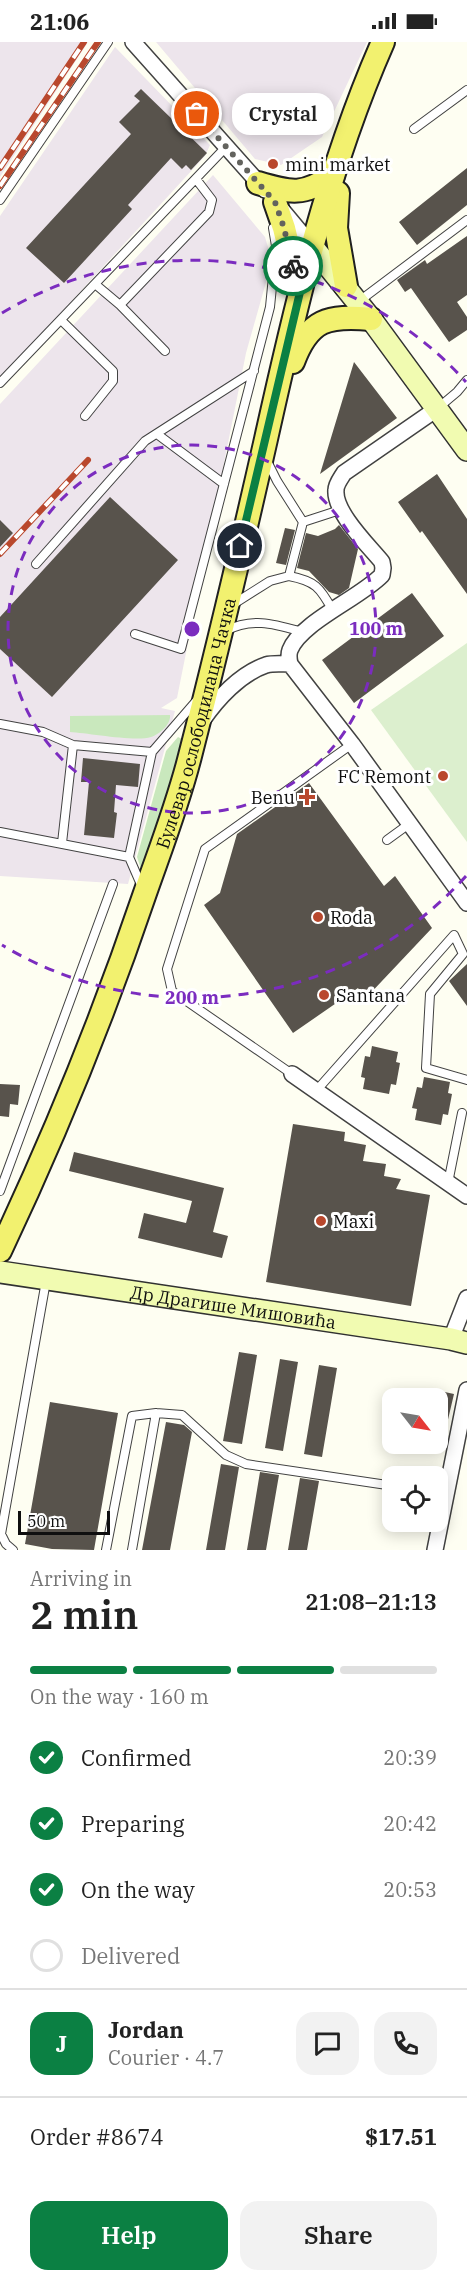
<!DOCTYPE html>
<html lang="en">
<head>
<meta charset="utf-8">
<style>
	:root { --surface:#fff; --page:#f2f2f2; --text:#222; --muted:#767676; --line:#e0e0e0; --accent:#0b8043 }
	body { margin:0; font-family:"IBM Plex Serif",serif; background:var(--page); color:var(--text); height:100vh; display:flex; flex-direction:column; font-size:22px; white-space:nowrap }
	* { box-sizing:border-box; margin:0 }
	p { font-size:20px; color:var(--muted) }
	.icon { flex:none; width:33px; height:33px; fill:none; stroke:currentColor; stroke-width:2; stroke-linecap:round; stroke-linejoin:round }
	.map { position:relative; height:1508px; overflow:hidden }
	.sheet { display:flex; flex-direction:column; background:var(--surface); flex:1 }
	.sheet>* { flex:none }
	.needle { width:39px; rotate:121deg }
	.fabs { position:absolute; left:382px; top:1346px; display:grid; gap:12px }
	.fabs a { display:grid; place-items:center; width:66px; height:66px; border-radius:12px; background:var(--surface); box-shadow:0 3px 15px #0003; font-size:30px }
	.scale { position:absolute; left:18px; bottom:15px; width:92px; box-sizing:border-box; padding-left:6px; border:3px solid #0f0f0f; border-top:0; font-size:16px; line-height:21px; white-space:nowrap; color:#0f0f0f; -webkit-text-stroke:4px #fff; paint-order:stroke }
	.pin { position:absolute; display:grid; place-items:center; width:51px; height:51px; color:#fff; margin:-26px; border:3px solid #fff; border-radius:50%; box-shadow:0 2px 6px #0007 }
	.courier { position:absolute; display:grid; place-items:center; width:60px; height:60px; margin:-30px; border:4px solid #0b8043; border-radius:50%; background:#fff; color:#222; box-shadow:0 2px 8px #0007 }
	.bubble { position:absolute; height:42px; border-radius:18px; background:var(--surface); box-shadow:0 3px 15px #0003; font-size:20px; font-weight:600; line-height:42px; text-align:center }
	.summary em { font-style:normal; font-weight:600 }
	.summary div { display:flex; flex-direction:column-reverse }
	.summary { display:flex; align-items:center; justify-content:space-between; height:102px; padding:0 30px }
	h1 { font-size:39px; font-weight:600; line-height:45px }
	.bar { display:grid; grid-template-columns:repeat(4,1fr); gap:9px 6px; align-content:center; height:72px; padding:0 30px }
	.bar i { height:8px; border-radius:4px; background:var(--line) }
	.bar .active { background:var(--accent) }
	.bar p { grid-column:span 4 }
	.line { display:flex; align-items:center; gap:15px; padding:0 30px; border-top:2px solid var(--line) }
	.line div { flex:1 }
	.round { display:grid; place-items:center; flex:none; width:63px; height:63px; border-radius:18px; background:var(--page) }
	ol { padding:0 30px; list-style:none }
	li { display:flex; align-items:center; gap:18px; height:66px }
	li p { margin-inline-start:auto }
	li .icon { padding:6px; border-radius:50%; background:var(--accent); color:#fff; stroke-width:4 }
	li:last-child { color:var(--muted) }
	li i { width:33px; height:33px; border:3px solid var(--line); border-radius:50% }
	.button { display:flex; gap:12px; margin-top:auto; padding:12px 30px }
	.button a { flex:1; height:69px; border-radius:18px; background:var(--accent); color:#fff; font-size:24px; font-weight:600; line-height:69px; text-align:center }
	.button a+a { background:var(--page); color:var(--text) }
	.status { display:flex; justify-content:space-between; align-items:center; height:42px; padding:0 30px; background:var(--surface); direction:ltr }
	.status svg { height:16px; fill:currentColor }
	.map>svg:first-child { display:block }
	.industrial { fill:#ede5ec }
	.green { fill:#c9e8bd }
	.pitch { fill:#dcefce }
	.building { fill:#58534c }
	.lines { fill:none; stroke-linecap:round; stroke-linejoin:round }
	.lane-casing { stroke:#424242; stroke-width:10 }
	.street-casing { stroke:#424242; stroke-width:18 }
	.secondary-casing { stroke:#313131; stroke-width:24 }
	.primary-casing { stroke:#202020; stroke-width:26 }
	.lane { stroke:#fff; stroke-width:8 }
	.street { stroke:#fff; stroke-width:15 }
	.secondary { stroke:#f1fbb1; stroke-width:21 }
	.primary { stroke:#f2f16f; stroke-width:22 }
	.rail-casing { stroke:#b9482d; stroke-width:6 }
	.rail { stroke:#fff; stroke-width:4; stroke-dasharray:11; stroke-linecap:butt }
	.done { stroke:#63635e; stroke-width:6; stroke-dasharray:0 10.8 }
	.route { stroke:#0b8043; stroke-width:8 }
	.ring { fill:none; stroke:#7b2cbf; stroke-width:3; stroke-dasharray:10 8 }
	.poi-dot { fill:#b9482d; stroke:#fff; stroke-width:2 }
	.labels { text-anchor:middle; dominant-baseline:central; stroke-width:6; stroke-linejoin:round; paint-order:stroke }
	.poi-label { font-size:18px; fill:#0f0f0f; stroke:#fff; text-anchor:start }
	.street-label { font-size:18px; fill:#0f0f0f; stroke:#fff }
	.centre { fill:#7b2cbf; stroke:#fff; stroke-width:3 }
	.ring-label { font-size:18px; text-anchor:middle; font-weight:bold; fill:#7b2cbf; stroke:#fff; stroke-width:6; stroke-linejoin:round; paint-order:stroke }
</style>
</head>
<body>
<div class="status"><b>21:06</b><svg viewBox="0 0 49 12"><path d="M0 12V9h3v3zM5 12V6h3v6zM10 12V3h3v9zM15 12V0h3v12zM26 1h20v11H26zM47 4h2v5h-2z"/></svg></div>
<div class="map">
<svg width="467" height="1508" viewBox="0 0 467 1508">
	<rect width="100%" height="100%" fill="#fefef2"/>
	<path class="industrial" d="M0,0H88L0,135Z
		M156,0H367L322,95L281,123L255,117Z
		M115,5L210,103L205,114L0,337V174Z
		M213,133L265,195L272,219L246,311L177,656L161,666L175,669L128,842L0,834V362Z"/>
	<path class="green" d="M170,673C171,682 160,692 151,695C135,700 88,691 70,690V674Z
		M178,695L182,697V705L146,827L142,830L137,815L166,709Z"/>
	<path class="pitch" d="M467,601V800L371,668Z"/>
	<path class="building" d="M141,47L207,111L191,128L186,123L182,127L171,116L128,163L132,167L64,241L26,206L131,92L119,80L140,59L134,54Z
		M467,126V163L417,203L399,180Z
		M467,194V253L457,260L467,275V288L449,300L411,246L405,250L397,238L425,218L427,222Z
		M354,320L397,376L320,432Z
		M437,432L467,477V552L422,489L420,491L398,460Z
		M110,455L178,518L52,655L0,607V575Z
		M0,478L13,491L0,505Z
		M339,483L358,507L349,546L339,553L329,550L309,529L297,526L306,491L318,494L335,487Z
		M285,486L295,488L286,523L276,521Z
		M412,551L444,594L354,661L322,618Z
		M83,716L140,722L138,745L116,743L114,770L117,771L114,796L84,793L89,740H81Z
		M309,741L384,844L395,834L432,886L365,957L358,946L293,991L204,863L220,851L237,792Z
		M467,922V964L449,939Z
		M372,1004L398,1010L396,1020L400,1021L396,1043L391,1042L389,1052L363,1047L365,1036L361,1035L365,1014L370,1015Z
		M424,1035L450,1040L448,1051L452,1052L448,1073L443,1072L441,1083L415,1078L417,1067L412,1066L417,1045L422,1046Z
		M0,1042L20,1043L18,1063L10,1062L9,1075L0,1074Z
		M293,1082L345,1090L344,1099L366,1103L363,1119L386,1122L384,1134L401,1137L396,1147L430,1153L411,1264L266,1240Z
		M74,1110L224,1146L213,1190L228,1194L222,1216L138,1196L144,1171L186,1181L192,1159L69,1129Z
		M239,1310L257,1313L242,1402L223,1399Z
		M280,1317L298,1320L283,1409L265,1406Z
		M319,1323L337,1326L322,1415L304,1412Z
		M440,1349L454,1352L446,1386L438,1385Z
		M50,1360L118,1371L94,1508L52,1507L25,1502Z
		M166,1380L184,1383L192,1390L170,1508H142Z
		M221,1422L239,1425L225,1508H206Z
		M260,1430L279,1433L266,1508H247Z
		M300,1436L319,1439L307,1508H288Z"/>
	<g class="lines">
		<defs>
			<path id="lane" d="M414,87L467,48
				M0,158L108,0
				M95,242L120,263L209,170L212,158L196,137
				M358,260L467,178
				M120,263L165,309
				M61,278L113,329V339L85,374
				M0,341L226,105
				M438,366L457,350L467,338
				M157,392L224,442
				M267,419L277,439L303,480
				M36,522L145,399L254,329
				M232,563L270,539L289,534
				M333,569C320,545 315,539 289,534L303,480L340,468
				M225,589C253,575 274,582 303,590
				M135,592L181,607L270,265L276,204L273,186
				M0,682L43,690L73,703L152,710
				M0,790L129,815
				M387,798L409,782
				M62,801L73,703
				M142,845L129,815L152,710L197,658
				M292,1032L172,949L167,927L205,807L352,702
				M316,1049L454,893L463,912L430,952L426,1026L467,1038
				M448,1141L462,1071
				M0,1149L113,842
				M13,1508L6,1502L1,1492L46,1239
				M106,1508L132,1374L156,1371L182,1373L226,1413L246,1422L387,1443
				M132,1508L156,1371"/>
			<path id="street" d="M133,0L265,148
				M282,168L312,204
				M438,366L344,431C341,436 336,442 336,448C334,470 368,503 382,520L383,526L382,533C360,556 301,580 290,608C288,613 289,617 290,622L352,702L467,861
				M202,679C217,657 240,632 266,623C273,621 282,622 290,622
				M292,1032L467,1154
				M451,1297L467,1256
				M435,1508L467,1348"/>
			<g id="secondary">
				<path d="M312,204L371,277L467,408"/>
				<path id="s1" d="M0,1230L451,1297L467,1301"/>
			</g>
			<g id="primary">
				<path d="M258,141C291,151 304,154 333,133"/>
				<path d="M338,151L336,186L346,244"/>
				<path d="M275,160L284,186L299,248"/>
				<path d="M293,320C309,277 328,273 371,277"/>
				<path id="s2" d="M0,1209C55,1093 103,975 144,854C160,808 178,762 190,714C217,609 242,503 266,397C296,262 327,127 383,0"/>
			</g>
		</defs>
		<use href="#lane" class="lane-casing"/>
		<use href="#street" class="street-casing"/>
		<use href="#secondary" class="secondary-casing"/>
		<use href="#primary" class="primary-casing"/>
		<use href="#lane" class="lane"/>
		<use href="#street" class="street"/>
		<use href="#secondary" class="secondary"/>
		<use href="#primary" class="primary"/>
		<defs>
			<path id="rail" d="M0,126L84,0
				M0,144L98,0
				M0,512L88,418"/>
		</defs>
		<use href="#rail" class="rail-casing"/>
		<use href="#rail" class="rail"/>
	</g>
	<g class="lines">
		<path class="done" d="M197,72L275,160L284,186L293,224"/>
		<path class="route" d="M240,504L300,250L293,224"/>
	</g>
	<g class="ring">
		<circle cx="192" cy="587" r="184"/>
		<path d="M466 834A369 369 0 0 1 2 903M2 271A369 369 0 0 1 466 340"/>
	</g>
	<g class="poi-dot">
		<circle cx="273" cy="122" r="6"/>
		<circle cx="443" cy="734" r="6"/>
		<path d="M304 746h6v6h6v6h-6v6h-6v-6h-6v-6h6z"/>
		<circle cx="318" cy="875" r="6"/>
		<circle cx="324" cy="953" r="6"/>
		<circle cx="321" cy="1179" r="6"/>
	</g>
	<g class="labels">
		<g class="poi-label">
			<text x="285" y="122">mini market</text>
			<text x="431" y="734" text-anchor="end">FC Remont</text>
			<text x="295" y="755" text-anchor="end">Benu</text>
			<text x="330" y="875">Roda</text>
			<text x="336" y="953">Santana</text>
			<text x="333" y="1179">Maxi</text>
		</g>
		<g class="street-label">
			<text stroke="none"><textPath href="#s2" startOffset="564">Булевар ослободилаца Чачка</textPath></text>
			<text stroke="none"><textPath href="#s1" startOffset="236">Др Драгише Мишовића</textPath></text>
		</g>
	</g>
	<circle cx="192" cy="587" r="9" class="centre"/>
	<g class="ring-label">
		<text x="376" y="593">100 m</text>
		<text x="192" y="962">200 m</text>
	</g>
</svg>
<div class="fabs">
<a><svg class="needle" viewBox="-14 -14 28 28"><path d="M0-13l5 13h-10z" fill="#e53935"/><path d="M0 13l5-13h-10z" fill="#767676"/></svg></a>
<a><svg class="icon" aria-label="locate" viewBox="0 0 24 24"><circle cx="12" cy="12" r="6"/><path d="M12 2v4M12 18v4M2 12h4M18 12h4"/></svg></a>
</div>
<div class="scale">50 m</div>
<div class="pin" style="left:197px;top:72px;background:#ea580c"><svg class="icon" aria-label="bag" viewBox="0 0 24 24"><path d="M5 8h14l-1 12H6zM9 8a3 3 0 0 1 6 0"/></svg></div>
<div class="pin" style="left:240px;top:504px;background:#1f2937"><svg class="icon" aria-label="home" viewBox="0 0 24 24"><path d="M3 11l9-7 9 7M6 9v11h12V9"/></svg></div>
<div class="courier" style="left:293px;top:224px"><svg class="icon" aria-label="bike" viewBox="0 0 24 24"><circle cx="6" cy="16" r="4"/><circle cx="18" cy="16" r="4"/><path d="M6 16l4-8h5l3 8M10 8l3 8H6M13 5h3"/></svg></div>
<div class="bubble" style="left:232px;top:51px;width:102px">Crystal</div>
</div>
<section class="sheet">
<div class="summary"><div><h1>2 min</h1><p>Arriving in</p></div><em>21:08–21:13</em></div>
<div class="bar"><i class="active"></i><i class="active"></i><i class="active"></i><i></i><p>On the way · 160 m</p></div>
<ol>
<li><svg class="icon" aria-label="check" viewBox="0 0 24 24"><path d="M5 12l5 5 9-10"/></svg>Confirmed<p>20:39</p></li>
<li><svg class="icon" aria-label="check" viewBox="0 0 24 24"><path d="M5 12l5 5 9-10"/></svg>Preparing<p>20:42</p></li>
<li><svg class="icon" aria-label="check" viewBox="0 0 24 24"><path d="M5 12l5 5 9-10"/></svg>On the way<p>20:53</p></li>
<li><i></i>Delivered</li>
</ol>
<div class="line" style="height:108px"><b class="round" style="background:var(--accent);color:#fff">J</b><div><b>Jordan</b><p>Courier · 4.7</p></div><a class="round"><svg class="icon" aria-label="chat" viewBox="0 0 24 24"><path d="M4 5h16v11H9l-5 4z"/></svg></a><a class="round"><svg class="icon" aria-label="phone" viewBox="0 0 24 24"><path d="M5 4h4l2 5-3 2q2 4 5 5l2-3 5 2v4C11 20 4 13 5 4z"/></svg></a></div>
<div class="line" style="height:78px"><div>Order #8674</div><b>$17.51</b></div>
<div class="button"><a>Help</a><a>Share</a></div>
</section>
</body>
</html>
